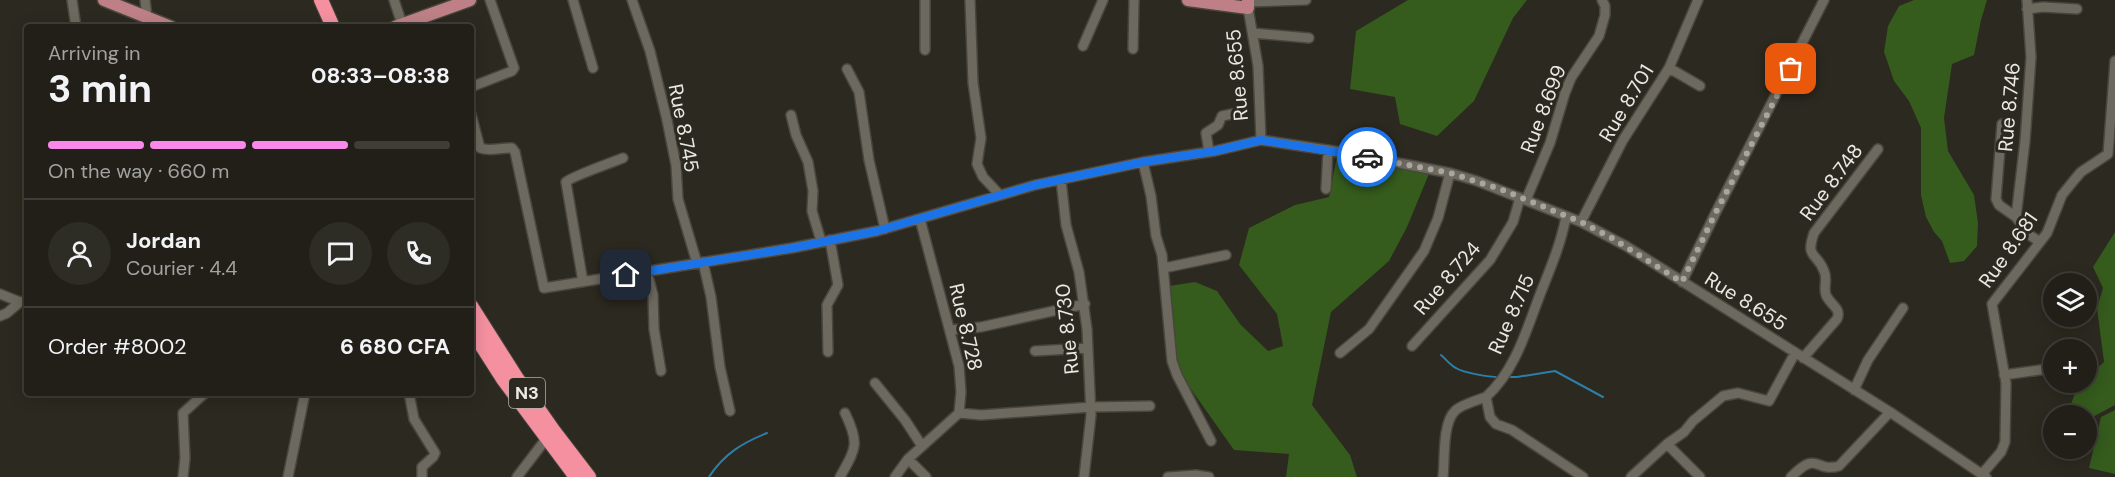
<!DOCTYPE html>
<html lang="en">
<head>
<meta charset="utf-8">
<style>
	:root { --surface:#211f18; --page:#2d2c25; --text:#f1f3f6; --muted:#a2a2a2; --line:#3e3d37; --accent:#f888ea }
	body { margin:0; font-family:"DM Sans",sans-serif; background:var(--page); color:var(--text); height:100vh; display:flex; flex-direction:column; font-size:22px; white-space:nowrap }
	* { box-sizing:border-box; margin:0 }
	p { font-size:20px; color:var(--muted) }
	.icon { flex:none; width:33px; height:33px; fill:none; stroke:currentColor; stroke-width:2; stroke-linecap:round; stroke-linejoin:round }
	.map { position:relative; flex:1; overflow:hidden }
	.side { position:absolute; left:24px; top:24px; width:450px; height:372px; display:flex; flex-direction:column; background:var(--surface); border-radius:6px; box-shadow:0 3px 15px #0003,0 0 0 2px var(--line) }
	.side>* { flex:none }
	.fabs { position:absolute; left:2043px; top:273px; display:grid; gap:12px }
	.fabs a { display:grid; place-items:center; width:54px; height:54px; border-radius:50%; background:var(--surface); box-shadow:0 3px 15px #0003,0 0 0 2px var(--line); font-size:30px }
	.pin { position:absolute; display:grid; place-items:center; width:51px; height:51px; color:#fff; margin:-26px; border-radius:12px; box-shadow:0 3px 9px #0006 }
	.courier { position:absolute; display:grid; place-items:center; width:60px; height:60px; margin:-30px; border:4px solid #1a73e8; border-radius:50%; background:#fff; color:#222; box-shadow:0 2px 8px #0007 }
	.overview em { font-style:normal; font-weight:700 }
	.overview div { display:flex; flex-direction:column-reverse }
	.overview { display:flex; align-items:center; justify-content:space-between; height:102px; padding:0 24px }
	h1 { font-size:39px; font-weight:700; line-height:45px }
	.bar { display:grid; grid-template-columns:repeat(4,1fr); gap:9px 6px; align-content:center; height:72px; padding:0 24px }
	.bar i { height:8px; border-radius:4px; background:var(--line) }
	.bar .current { background:var(--accent) }
	.bar p { grid-column:span 4 }
	.line { display:flex; align-items:center; gap:15px; padding:0 24px; border-top:2px solid var(--line) }
	.line div { flex:1 }
	.round { display:grid; place-items:center; flex:none; width:63px; height:63px; border-radius:32px; background:var(--page) }
	.map>svg:first-child { display:block }
	.green { fill:#355b1d }
	.lines { fill:none; stroke-linecap:round; stroke-linejoin:round }
	.stream { stroke:#2c7fa6; stroke-width:2 }
	.minor-casing { stroke:#48463e; stroke-width:12 }
	.major-casing { stroke:#48463e; stroke-width:15 }
	.highway-casing { stroke:#48463e; stroke-width:16 }
	.minor { stroke:#6d695f; stroke-width:9 }
	.major { stroke:#be8086; stroke-width:12 }
	.highway { stroke:#f490a0; stroke-width:14 }
	.done { stroke:#a8a69f; stroke-width:6; stroke-dasharray:0 10.8 }
	.route { stroke:#1a73e8; stroke-width:8 }
	.labels { text-anchor:middle; dominant-baseline:central; stroke-width:6; stroke-linejoin:round; paint-order:stroke }
	.shield { fill:#2c2920; stroke:#b2afa8; stroke-width:1.5 }
	.shield-label { font-size:18px; font-weight:bold; fill:#ebe9e3 }
	.street-label { font-size:20px; fill:#ebe9e3; stroke:#2c2920 }
</style>
</head>
<body>
<div class="map">
<svg width="2115" height="477" viewBox="0 0 2115 477">
	<rect width="100%" height="100%" fill="#2c2920"/>
	<path class="green" d="M1408,0H1527L1513,18L1474,101L1437,136L1400,124L1395,97L1350,89L1356,31Z
		M1914,0H1987L1981,20L1974,55L1952,64L1944,118L1948,151L1974,195L1978,223L1977,246L1964,261L1950,263L1942,241L1934,232L1926,217L1921,195V128L1909,101L1894,81L1884,52L1888,26L1899,6Z
		M1337,156L1431,169L1407,227L1389,261L1331,312L1312,405L1350,455L1357,477H1286L1289,454L1234,450L1183,378L1168,329L1169,286L1195,282L1217,291L1240,324L1268,351L1283,346L1277,314L1239,265L1249,228L1295,205L1329,197Z
		M2115,232V405L2087,420L2086,416L2078,415L2071,404L2078,385L2086,382L2087,377L2104,362L2097,308L2103,288L2093,267Z
		M2115,410V474L2089,468L2101,417Z"/>
	<g class="lines">
		<path class="stream" d="M1441,355C1446,359 1450,365 1456,368C1464,373 1489,377 1499,377
			M1508,377H1517L1555,371L1603,397
			M709,477C724,454 742,443 767,433"/>
		<defs>
			<path id="minor" d="M72,0L76,27
				M145,0L147,17
				M394,0L402,24
				M573,0L593,68
				M632,0L650,51L667,120L676,165L678,199L697,263
				M925,0V50
				M970,0L973,83L981,138L977,164L983,177L1000,195
				M1248,2L1306,0
				M1248,8L1258,66L1261,140
				M2027,9L2043,7L2077,9
				M1253,33L1309,38
				M1083,46L1103,0
				M1133,49L1134,0
				M1669,68L1700,86
				M847,69L859,92L869,160L885,229
				M471,87L512,71L514,68L490,0
				M471,114L480,148C490,152 502,147 512,148L515,152L544,288L792,248L877,231L1035,185L1143,162L1215,151L1261,140L1347,153L1450,173L1477,181L1581,222L1626,246L1890,412L1986,477
				M791,115L796,135L808,162L813,191L812,211L821,241
				M2002,124L1996,199L1999,205L2016,217L2028,234L2040,242
				M1209,152L1206,133L1218,125L1222,116L1232,114
				M1143,162L1151,196L1156,236L1162,255L1172,361L1177,375L1211,441
				M1061,180L1066,225L1079,272L1087,329L1091,415L1084,477
				M1326,189L1328,150
				M1526,200L1550,143L1565,93L1571,78L1599,36L1605,15V6L1602,0
				M1566,217C1561,243 1551,267 1541,292C1527,328 1516,370 1486,397L1490,417L1496,424L1512,430L1583,477
				M2016,217L2025,141L2031,57L2027,0
				M1581,222L1623,140L1669,68L1698,0
				M703,262L711,297L720,367L730,411
				M1164,268L1226,255
				M647,272L653,295L654,329L661,371
				M583,282L566,182C570,177 613,162 623,158
				M1682,282L1715,214L1824,0
				M0,294L20,302L27,301
				M0,316L7,313L20,302
				M950,330L981,327L1085,304
				M1412,346L1490,260L1513,222L1520,198
				M1035,351L1088,348
				M828,352L827,305L838,285L830,240
				M1340,353L1369,329L1424,251L1438,218L1450,173
				M1803,358L1837,319C1842,308 1830,305 1826,295C1823,287 1828,279 1824,271C1817,252 1805,259 1814,233L1878,149
				M2004,375L2054,368
				M875,383L905,420L922,446
				M1854,390L1868,360L1903,308
				M409,393L414,419L435,453L433,457L422,467V477
				M959,413L981,415L1091,407L1150,406
				M1667,444L1684,432L1693,421L1723,396L1738,393L1769,401L1795,353
				M908,459L926,477
				M1982,474L2001,452L2005,442L2006,383L1992,304L2047,233L2062,195L2075,179L2081,172L2108,154L2115,61
				M183,477L185,458L183,413L205,393
				M288,477L305,393
				M517,477L546,439
				M840,477C856,448 860,444 845,413
				M895,477L908,459L959,413L961,392L959,366L920,219
				M1168,477L1196,475L1209,477
				M1443,477C1445,461 1442,423 1455,411C1460,405 1478,400 1486,397
				M1631,477L1667,444L1700,477
				M1791,477C1819,449 1814,473 1839,466L1890,412"/>
			<path id="major" d="M104,0L171,27
				M1188,0L1248,8V0
				M395,27L470,0"/>
			<path id="highway" d="M321,0L333,27
				M471,306L516,377L553,430L589,477
				M471,329L503,379L576,477"/>
		</defs>
		<use href="#minor" class="minor-casing"/>
		<use href="#major" class="major-casing"/>
		<use href="#highway" class="highway-casing"/>
		<use href="#minor" class="minor"/>
		<use href="#major" class="major"/>
		<use href="#highway" class="highway"/>
	</g>
	<g class="lines">
		<path class="done" d="M1367,157L1450,173L1500,189L1581,222L1610,237L1682,282L1715,214L1791,69"/>
		<path class="route" d="M626,275L792,248L877,231L1035,185L1143,162L1215,151L1261,140L1367,157"/>
	</g>
	<g class="labels">
		<rect class="shield" x="509" y="378" width="36" height="30" rx="4.5"/>
		<g class="shield-label">
			<text x="527" y="393">N3</text>
		</g>
		<g class="street-label">
			<text transform="translate(1237 75) rotate(-95)">Rue 8.655</text>
			<text transform="translate(1626 103) rotate(-59)">Rue 8.701</text>
			<text transform="translate(2009 107) rotate(-85)">Rue 8.746</text>
			<text transform="translate(1543 109) rotate(-69)">Rue 8.699</text>
			<text transform="translate(684 128) rotate(79)">Rue 8.745</text>
			<text transform="translate(1831 182) rotate(-53)">Rue 8.748</text>
			<text transform="translate(2008 250) rotate(-55)">Rue 8.681</text>
			<text transform="translate(1447 278) rotate(-49)">Rue 8.724</text>
			<text transform="translate(1746 301) rotate(32)">Rue 8.655</text>
			<text transform="translate(1511 314) rotate(-66)">Rue 8.715</text>
			<text transform="translate(966 327) rotate(77)">Rue 8.728</text>
			<text transform="translate(1067 329) rotate(-96)">Rue 8.730</text>
		</g>
	</g>
</svg>
<div class="fabs">
<a><svg class="icon" aria-label="layers" viewBox="0 0 24 24"><path d="M12 4l9 5-9 5-9-5zM3 14l9 5 9-5"/></svg></a>
<a>+</a>
<a>−</a>
</div>
<div class="pin" style="left:1791px;top:69px;background:#ea580c"><svg class="icon" aria-label="bag" viewBox="0 0 24 24"><path d="M5 8h14l-1 12H6zM9 8a3 3 0 0 1 6 0"/></svg></div>
<div class="pin" style="left:626px;top:275px;background:#1f2937"><svg class="icon" aria-label="home" viewBox="0 0 24 24"><path d="M3 11l9-7 9 7M6 9v11h12V9"/></svg></div>
<div class="courier" style="left:1367px;top:157px"><svg class="icon" aria-label="car" viewBox="0 0 24 24"><path d="M5 17H2v-5l4-1 3-4h7l3 4 3 1v5h-3M9 17h6M6 11h13"/><circle cx="7" cy="17" r="2"/><circle cx="17" cy="17" r="2"/></svg></div>
<section class="side">
<div class="overview"><div><h1>3 min</h1><p>Arriving in</p></div><em>08:33–08:38</em></div>
<div class="bar"><i class="current"></i><i class="current"></i><i class="current"></i><i></i><p>On the way · 660 m</p></div>
<div class="line" style="height:108px"><a class="round"><svg class="icon" aria-label="person" viewBox="0 0 24 24"><circle cx="12" cy="8" r="4"/><path d="M4 21q1-7 8-7t8 7"/></svg></a><div><b>Jordan</b><p>Courier · 4.4</p></div><a class="round"><svg class="icon" aria-label="chat" viewBox="0 0 24 24"><path d="M4 5h16v11H9l-5 4z"/></svg></a><a class="round"><svg class="icon" aria-label="phone" viewBox="0 0 24 24"><path d="M5 4h4l2 5-3 2q2 4 5 5l2-3 5 2v4C11 20 4 13 5 4z"/></svg></a></div>
<div class="line" style="height:78px"><div>Order #8002</div><b>6 680 CFA</b></div>
</section>
</div>
</body>
</html>
